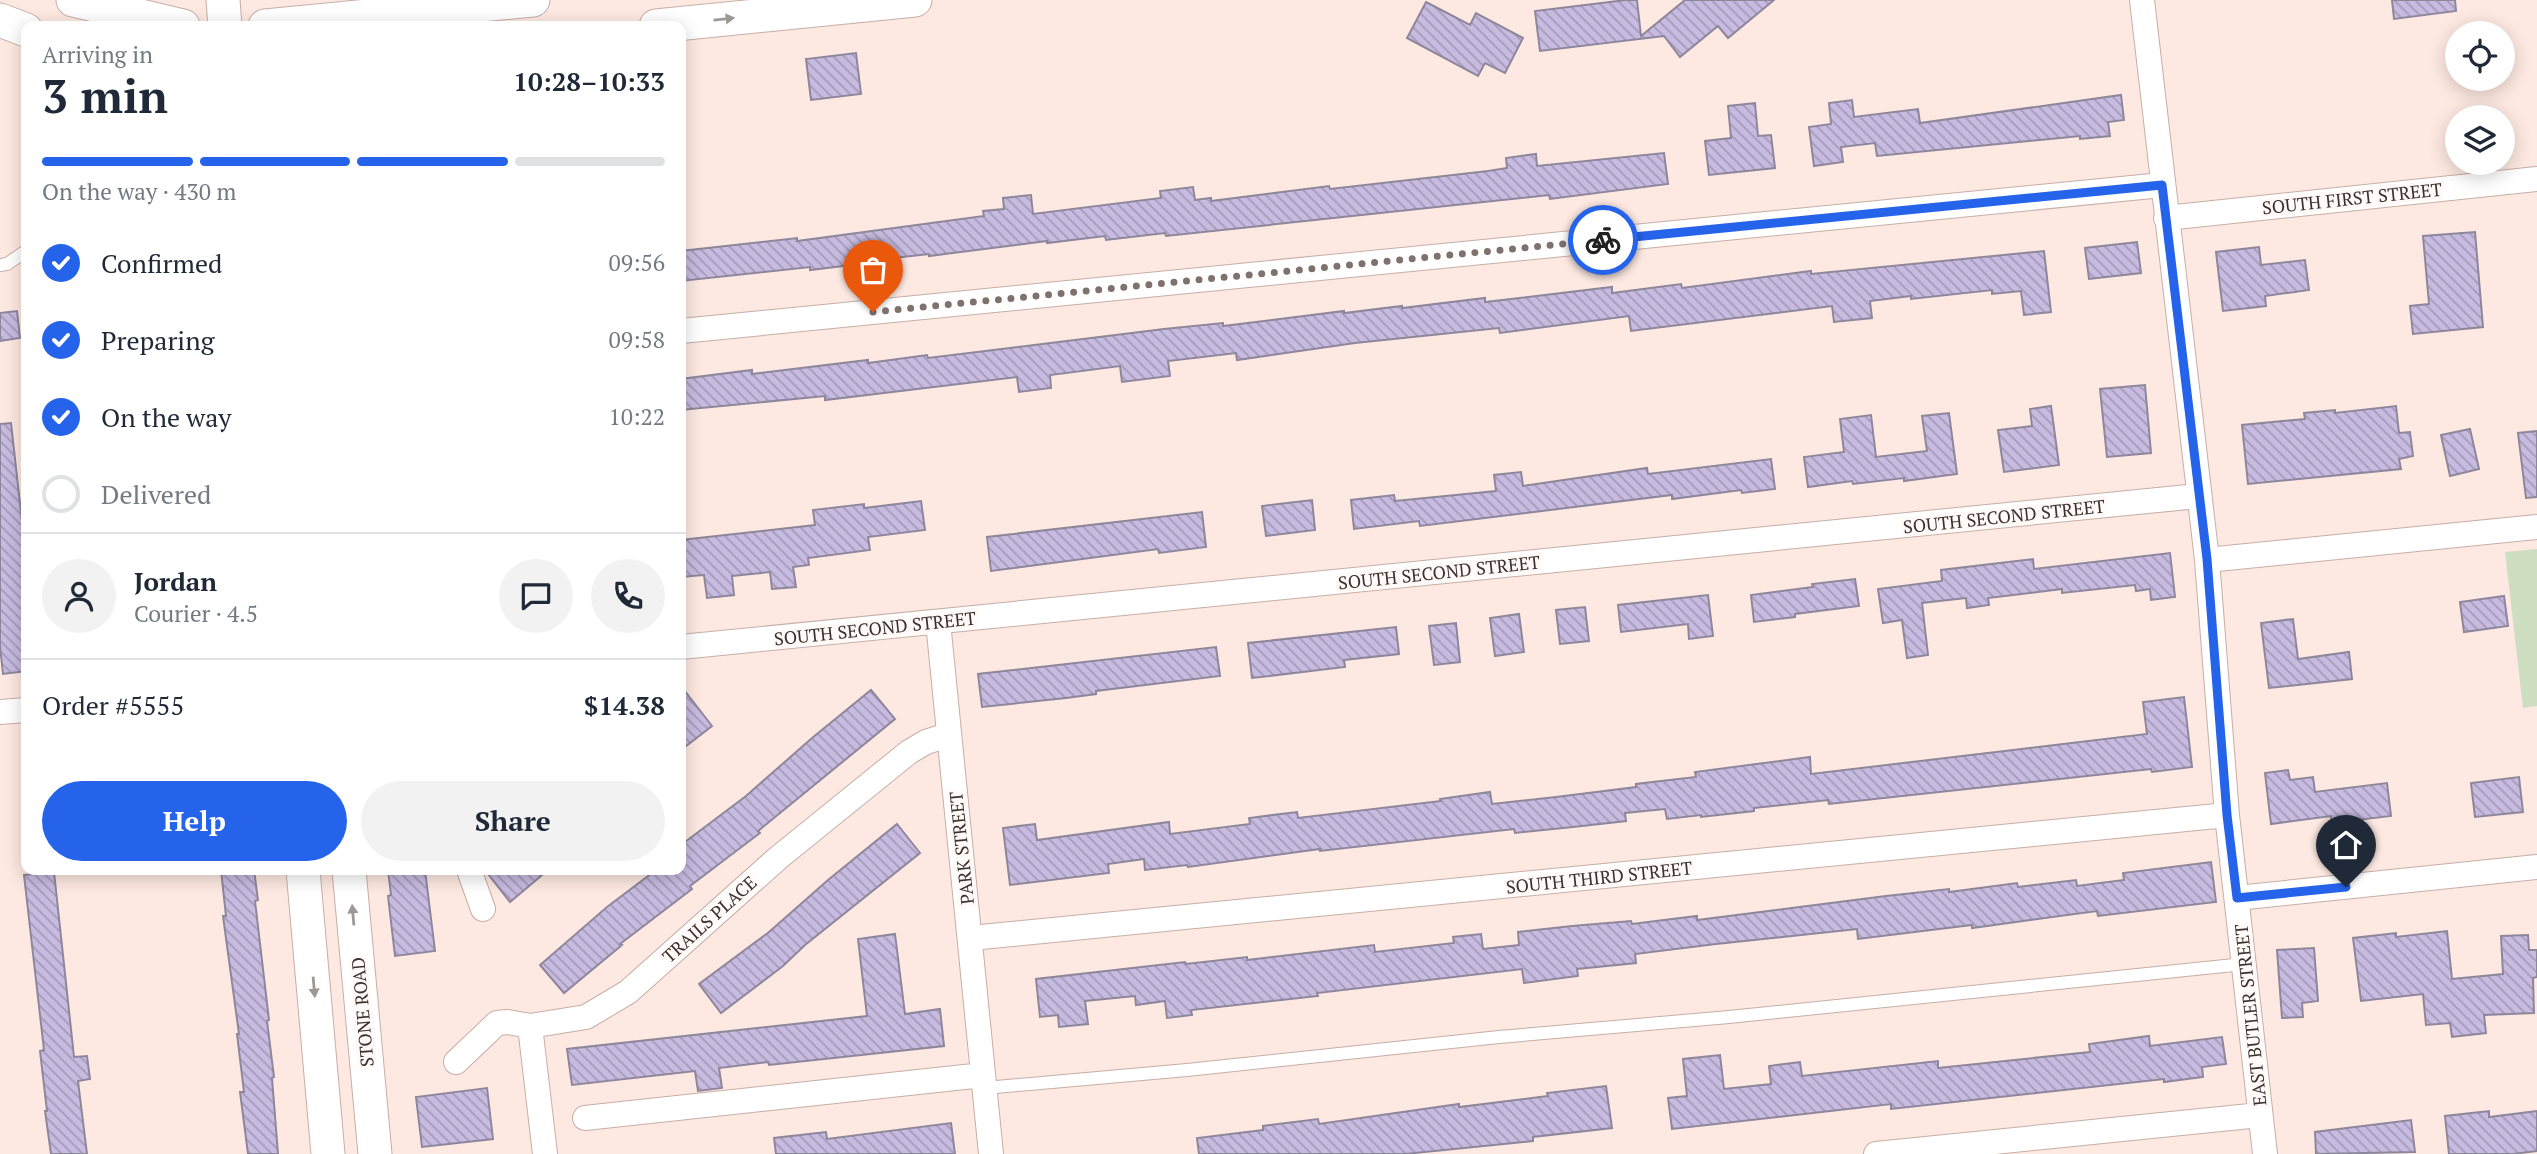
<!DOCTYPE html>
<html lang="en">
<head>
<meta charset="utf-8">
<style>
	:root { --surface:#fff; --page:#f2f2f3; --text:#1f2937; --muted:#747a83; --line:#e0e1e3; --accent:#2563eb }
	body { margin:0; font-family:"PT Serif",serif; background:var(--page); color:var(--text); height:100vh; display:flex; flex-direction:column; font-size:26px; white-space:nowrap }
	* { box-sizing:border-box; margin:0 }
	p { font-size:23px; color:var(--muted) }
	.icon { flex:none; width:38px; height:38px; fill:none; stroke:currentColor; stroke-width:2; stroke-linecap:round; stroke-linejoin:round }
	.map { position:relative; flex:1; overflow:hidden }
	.side { position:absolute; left:21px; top:21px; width:665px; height:854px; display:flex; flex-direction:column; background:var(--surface); border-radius:14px; box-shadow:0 4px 18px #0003 }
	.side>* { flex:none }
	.tools { position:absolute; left:2445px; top:21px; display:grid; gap:14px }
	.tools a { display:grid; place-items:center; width:70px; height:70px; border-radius:50%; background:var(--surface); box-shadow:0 4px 18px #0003; font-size:35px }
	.pin { position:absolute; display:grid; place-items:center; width:60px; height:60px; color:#fff; margin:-72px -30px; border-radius:50% 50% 50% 0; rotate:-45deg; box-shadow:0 0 7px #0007 }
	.pin .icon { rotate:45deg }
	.courier { position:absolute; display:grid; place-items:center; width:70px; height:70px; margin:-35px; border:5px solid #2563eb; border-radius:50%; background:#fff; color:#222; box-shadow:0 2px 9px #0007 }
	.headline em { font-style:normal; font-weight:700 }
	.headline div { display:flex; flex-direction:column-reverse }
	.headline { display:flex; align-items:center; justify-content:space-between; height:119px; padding:0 21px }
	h1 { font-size:46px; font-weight:700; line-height:52px }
	.bar { display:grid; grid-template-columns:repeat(4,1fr); gap:10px 7px; align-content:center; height:84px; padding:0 21px }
	.bar i { height:9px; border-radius:5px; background:var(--line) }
	.bar .active { background:var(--accent) }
	.bar p { grid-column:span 4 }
	.line { display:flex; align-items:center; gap:18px; padding:0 21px; border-top:2px solid var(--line) }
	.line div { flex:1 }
	.round { display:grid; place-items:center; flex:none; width:74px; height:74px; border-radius:37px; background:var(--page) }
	ol { padding:0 21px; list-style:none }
	li { display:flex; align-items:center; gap:21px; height:77px }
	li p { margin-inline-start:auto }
	li .icon { padding:7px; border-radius:50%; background:var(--accent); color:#fff; stroke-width:4 }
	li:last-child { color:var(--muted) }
	li i { width:38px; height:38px; border:4px solid var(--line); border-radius:50% }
	.button { display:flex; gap:14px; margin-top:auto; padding:14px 21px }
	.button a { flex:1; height:80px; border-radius:42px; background:var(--accent); color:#fff; font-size:28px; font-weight:700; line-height:80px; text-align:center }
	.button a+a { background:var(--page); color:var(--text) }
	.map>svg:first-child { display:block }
	.park { fill:#cddfc0 }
	.building { fill:url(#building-back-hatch); stroke:#8e879c; stroke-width:2 }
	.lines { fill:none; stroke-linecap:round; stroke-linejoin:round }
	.service-casing { stroke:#c7aea6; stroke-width:14 }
	.minor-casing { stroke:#c7aea6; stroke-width:26 }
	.secondary-casing { stroke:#c7aea6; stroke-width:35 }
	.service { stroke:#fff; stroke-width:12 }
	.minor { stroke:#fff; stroke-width:24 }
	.secondary { stroke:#fff; stroke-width:33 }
	.oneway { fill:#9d9896 }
	.done { stroke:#7f726d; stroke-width:7; stroke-dasharray:0 12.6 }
	.route { stroke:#2563eb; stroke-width:9 }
	.labels { text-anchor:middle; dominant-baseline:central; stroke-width:7; stroke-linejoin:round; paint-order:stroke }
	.street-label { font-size:18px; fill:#3b322e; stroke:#fffaf8 }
</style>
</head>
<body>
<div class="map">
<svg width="2537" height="1154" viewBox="0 0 2537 1154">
	<defs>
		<pattern id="building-back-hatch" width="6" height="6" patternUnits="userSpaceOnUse" patternTransform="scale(1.75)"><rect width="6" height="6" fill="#c8bbe1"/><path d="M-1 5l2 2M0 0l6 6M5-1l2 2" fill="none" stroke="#a499b7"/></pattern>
	</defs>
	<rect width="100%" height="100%" fill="#fde9e1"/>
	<path class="park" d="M2537,549V706L2523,708L2505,552Z"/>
	<path class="building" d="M1626,0H1637L1641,36L1685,0H1774L1728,38L1718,26L1680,57L1664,36L1540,51L1535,11Z
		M2392,0H2455L2456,11L2394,19Z
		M1426,2L1470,25L1476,13L1523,38L1505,73L1485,63L1478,76L1407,38Z
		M856,53L861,94L811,100L806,59Z
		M2121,95L2124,120L2108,122L2110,136L2080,139V136L1877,156L1875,143L1841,147L1843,162L1814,166L1809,127L1831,124L1829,103L1852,100L1854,117L1918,109L1920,123Z
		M1755,103L1758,136L1771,135L1775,168L1709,175L1705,141L1731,138L1728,106Z
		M1664,153L1668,184L1550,199L1549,195L1166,236L1165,233L1106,240L1105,236L1047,243V241L929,256V254L859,262V264L810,270V267L681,281V251L797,238V241L984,216L983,211L1004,209L1003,198L1031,195L1033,214L1161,198L1160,191L1193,187L1195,200L1211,198V201L1329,186L1330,189L1488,171L1507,168L1506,158L1536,154L1537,166Z
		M2475,232L2483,327L2413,334L2410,306L2429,304L2423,236Z
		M2137,242L2141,273L2089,279L2085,248Z
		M2259,247L2261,265L2305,260L2309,290L2265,296L2266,306L2223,311L2216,252Z
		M2044,251L2051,312L2024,315L2021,291L1992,294V290L1911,299V296L1870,301L1872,318L1834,322L1832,306L1631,331L1629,316L1500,333L1499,328L1355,343L1237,360L1236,353L1168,361L1170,376L1122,382L1120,366L1050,375L1051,388L1019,392L1017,377L825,400V396L681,410V379L752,370V374L868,360V363L927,355L928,358L1164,329L1223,323V326L1344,311V313L1402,306V308L1485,298V302L1612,287V293L1681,284L1682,288L1811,271V274Z
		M17,311L20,338L0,341V313Z
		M2145,385L2151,453L2107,457L2100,389Z
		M2051,406L2059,465L2004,472L1998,430L2032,426L2030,409Z
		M2396,406L2399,433L2410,432L2413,456L2399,459L2401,469L2248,484L2242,425L2305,419L2304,413L2335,410V413Z
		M1949,413L1957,474L1904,481V478L1853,484L1852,481L1808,487L1804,457L1844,452L1840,419L1871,415L1876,457L1927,451L1922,416Z
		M11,423L26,557V671L3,674L0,646V424Z
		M2470,429L2479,469L2450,476L2441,435Z
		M2537,431V497L2526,498L2518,433Z
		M1771,459L1775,489L1742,493L1741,490L1672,499V495L1420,526L1419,521L1354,529L1351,500L1394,495L1395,501L1496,491L1494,475L1521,472L1523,486L1647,468L1648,474Z
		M1312,500L1315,530L1266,536L1262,506Z
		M921,501L925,530L868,537L870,550L808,558L809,565L793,567L796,587L772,589L770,572L732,576L734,595L707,598L704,575L681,577V540L815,525L813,510L864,504V508Z
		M1202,512L1206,547L1159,553L1158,549L991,571L987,537Z
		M2170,553L2175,597L2151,600L2150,589L2136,591L2135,585L2062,593V589L1988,598L1989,605L1967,608L1966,598L1922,603L1928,655L1907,658L1902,620L1883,623L1878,589L1942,581L1941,570L2033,559L2034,569Z
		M1855,579L1859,606L1795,614V617L1754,622L1751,595L1813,587L1812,584Z
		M1708,595L1713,636L1689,639L1688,624L1621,632L1618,605Z
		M2504,596L2508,626L2464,632L2460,602Z
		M1585,607L1589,641L1560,644L1556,610Z
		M1519,614L1524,652L1495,656L1490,618Z
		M2293,619L2298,659L2349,652L2352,679L2269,688L2261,623Z
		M1456,623L1460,662L1434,665L1429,626Z
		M1396,627L1399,654L1344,660L1345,667L1252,678L1248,643Z
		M1216,647L1220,676L1096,691V694L1066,698L982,707L978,674Z
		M681,686L712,726L681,750Z
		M871,690L895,719L758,831L760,833L690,886L692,889L620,944L622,945L564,993L540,965L607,907L656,870H681V845L746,796L812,738Z
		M2184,697L2192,767L2152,772L2151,769L1829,804L1828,800L1754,808V811L1701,817V815L1667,819L1665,809L1625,813L1626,821L1573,827L1515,833L1514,829L1320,851V849L1188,867L1187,865L1145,870L1144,859L1108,864L1109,873L1010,885L1003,828L1035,824L1037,840L1169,822L1170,834L1250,824L1249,818L1297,812L1298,818L1441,801L1440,799L1490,792L1492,804L1556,797L1636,787V784L1696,777L1695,772L1810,757L1811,774L2147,734L2143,702Z
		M2288,770L2290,780L2313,777L2315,792L2387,783L2391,816L2332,823L2331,816L2271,824L2265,773Z
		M2519,777L2523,812L2475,817L2471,783Z
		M897,824L920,853L805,945L783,966L721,1013L699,984L769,932L828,880Z
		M2211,862L2216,902L2098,916L2097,911L1972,928V925L1858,939L1857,929L1716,944L1635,954L1636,963L1577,969L1578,976L1524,983L1522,969L1317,993L1318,996L1191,1010L1192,1015L1167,1018L1165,1001L1136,1005L1135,996L1085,1001L1088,1024L1059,1027L1058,1015L1040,1017L1036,979L1185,962L1186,964L1247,957V960L1374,945L1375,952L1454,943L1453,937L1481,934L1483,949L1519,945L1518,932L1572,926L1631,921L1632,924L1697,916V920L1886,896L1949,889V892L2017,883L2018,887L2076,880L2077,886L2124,880L2123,873Z
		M221,870H254L258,900L255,901L269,1020L267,1021L274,1077L272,1078L278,1154H248L240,1092H244L237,1034H239L223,916H226Z
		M388,870H425L435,951L395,956L388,896L391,895Z
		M485,870H548L510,902Z
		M54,872L74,1057L87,1056L90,1079L78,1081L87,1154H51L45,1111H47L40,1051L44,1050L24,875Z
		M2447,931L2452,979L2503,974L2501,936L2528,935L2529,950H2537V977L2533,978L2534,1013L2484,1015L2486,1033L2452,1037L2450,1023L2426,1025L2423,994L2361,1001L2353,938L2396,933V937Z
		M895,934L905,1014L940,1009L944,1046L769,1065L768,1062L719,1068L722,1088L698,1091L695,1071L572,1085L567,1049L867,1016L858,939Z
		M2314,948L2318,1001L2302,1003L2303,1017L2282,1018L2277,950Z
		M2149,1036L2150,1046L2222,1037L2226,1064L2202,1067L2203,1077L2164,1082V1079L1891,1109V1104L1672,1129L1668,1098L1687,1096L1683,1059L1720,1055L1724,1089L1771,1084L1769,1066L1800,1062L1802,1076L1938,1061V1068L2090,1052L2089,1044Z
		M1606,1086L1612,1128L1533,1137V1141L1405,1154H1199L1197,1138L1263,1130V1126L1318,1119L1319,1124L1459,1104V1107L1548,1096L1547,1093Z
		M487,1088L493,1139L422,1147L416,1097Z
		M2489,1111V1117L2537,1111V1151L2513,1154H2449L2445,1116Z
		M2411,1120L2415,1152L2316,1154L2315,1132Z
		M951,1123L955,1154H776L774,1138L826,1132L827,1139Z"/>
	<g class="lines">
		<defs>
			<path id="service" d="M0,265L7,264L26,251
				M985,1088L1187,1070L1499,1037L1729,1017L2244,964"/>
			<path id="minor" d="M2142,0L2207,560L2227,815L2265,1154
				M2166,218L2537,179
				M681,331L2162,185
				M2207,560L2537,527
				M938,622L991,1154
				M681,647L2198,496
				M0,712L26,710
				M469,870L483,909
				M2237,898L2537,867
				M971,938L2227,815
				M530,1026L545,1154
				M456,1062L497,1023L508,1022L530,1026L586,1017L628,992L778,858L909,752L926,742L948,735
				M585,1118L983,1075
				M1876,1154L2260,1115"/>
			<path id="secondary" d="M73,0L183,26
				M223,0L225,26
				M0,20L26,30
				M265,26L533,0
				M656,26L915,0
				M303,870L328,1154
				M349,870L375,1154"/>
		</defs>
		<use href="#service" class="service-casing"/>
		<use href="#minor" class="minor-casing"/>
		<use href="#secondary" class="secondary-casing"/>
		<use href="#service" class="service"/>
		<use href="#minor" class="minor"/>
		<use href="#secondary" class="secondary"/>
	</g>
	<defs><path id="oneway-solid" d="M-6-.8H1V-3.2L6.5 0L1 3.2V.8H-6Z" transform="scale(1.75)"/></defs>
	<g class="oneway">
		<use href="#oneway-solid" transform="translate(724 19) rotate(-6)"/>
		<use href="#oneway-solid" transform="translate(353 915) rotate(-95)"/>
		<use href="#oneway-solid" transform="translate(314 987) rotate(85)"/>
	</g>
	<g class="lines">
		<path class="done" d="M873,312L1603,240"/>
		<path class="route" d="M1603,240L2162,185L2207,559L2227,815L2237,898L2346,887"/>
	</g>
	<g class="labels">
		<g class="street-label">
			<text transform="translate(2352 198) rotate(-6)">SOUTH FIRST STREET</text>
			<text transform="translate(2004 516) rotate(-6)">SOUTH SECOND STREET</text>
			<text transform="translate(1439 572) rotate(-6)">SOUTH SECOND STREET</text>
			<text transform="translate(875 628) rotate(-6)">SOUTH SECOND STREET</text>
			<text transform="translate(961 848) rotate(-96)">PARK STREET</text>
			<text transform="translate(1599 877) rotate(-6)">SOUTH THIRD STREET</text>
			<text transform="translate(709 919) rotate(-42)">TRAILS PLACE</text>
			<text transform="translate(362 1012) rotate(-95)">STONE ROAD</text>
			<text transform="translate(2250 1015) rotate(-96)">EAST BUTLER STREET</text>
		</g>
	</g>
</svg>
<div class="tools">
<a><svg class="icon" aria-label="locate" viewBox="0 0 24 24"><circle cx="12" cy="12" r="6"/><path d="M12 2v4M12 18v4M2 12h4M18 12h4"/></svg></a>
<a><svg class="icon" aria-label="layers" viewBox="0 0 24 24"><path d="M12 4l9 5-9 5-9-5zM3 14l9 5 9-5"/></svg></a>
</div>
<div class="pin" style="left:873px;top:312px;background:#ea580c"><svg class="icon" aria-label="bag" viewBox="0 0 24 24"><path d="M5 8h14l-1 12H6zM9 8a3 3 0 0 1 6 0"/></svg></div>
<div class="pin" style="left:2346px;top:887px;background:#1f2937"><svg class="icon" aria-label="home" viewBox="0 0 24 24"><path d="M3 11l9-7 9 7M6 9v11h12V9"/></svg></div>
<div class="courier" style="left:1603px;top:240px"><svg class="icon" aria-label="bike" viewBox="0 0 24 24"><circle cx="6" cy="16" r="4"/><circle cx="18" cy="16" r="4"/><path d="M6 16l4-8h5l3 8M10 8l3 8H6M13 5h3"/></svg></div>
<section class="side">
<div class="headline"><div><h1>3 min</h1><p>Arriving in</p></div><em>10:28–10:33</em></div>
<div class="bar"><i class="active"></i><i class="active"></i><i class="active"></i><i></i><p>On the way · 430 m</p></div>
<ol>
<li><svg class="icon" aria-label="check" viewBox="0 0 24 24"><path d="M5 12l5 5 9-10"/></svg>Confirmed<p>09:56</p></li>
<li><svg class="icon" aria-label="check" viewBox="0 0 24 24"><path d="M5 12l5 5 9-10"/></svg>Preparing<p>09:58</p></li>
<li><svg class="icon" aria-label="check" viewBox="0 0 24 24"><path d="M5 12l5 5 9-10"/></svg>On the way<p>10:22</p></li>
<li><i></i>Delivered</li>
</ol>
<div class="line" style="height:126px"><a class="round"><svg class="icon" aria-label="person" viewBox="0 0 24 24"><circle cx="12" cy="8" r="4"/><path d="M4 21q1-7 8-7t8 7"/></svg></a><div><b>Jordan</b><p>Courier · 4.5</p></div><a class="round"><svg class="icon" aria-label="chat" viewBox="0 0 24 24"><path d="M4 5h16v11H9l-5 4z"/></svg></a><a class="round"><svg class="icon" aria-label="phone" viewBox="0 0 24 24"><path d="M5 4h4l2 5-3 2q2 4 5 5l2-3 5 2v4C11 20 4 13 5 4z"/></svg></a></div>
<div class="line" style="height:91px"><div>Order #5555</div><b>$14.38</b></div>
<div class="button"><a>Help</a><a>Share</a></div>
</section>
</div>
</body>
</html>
